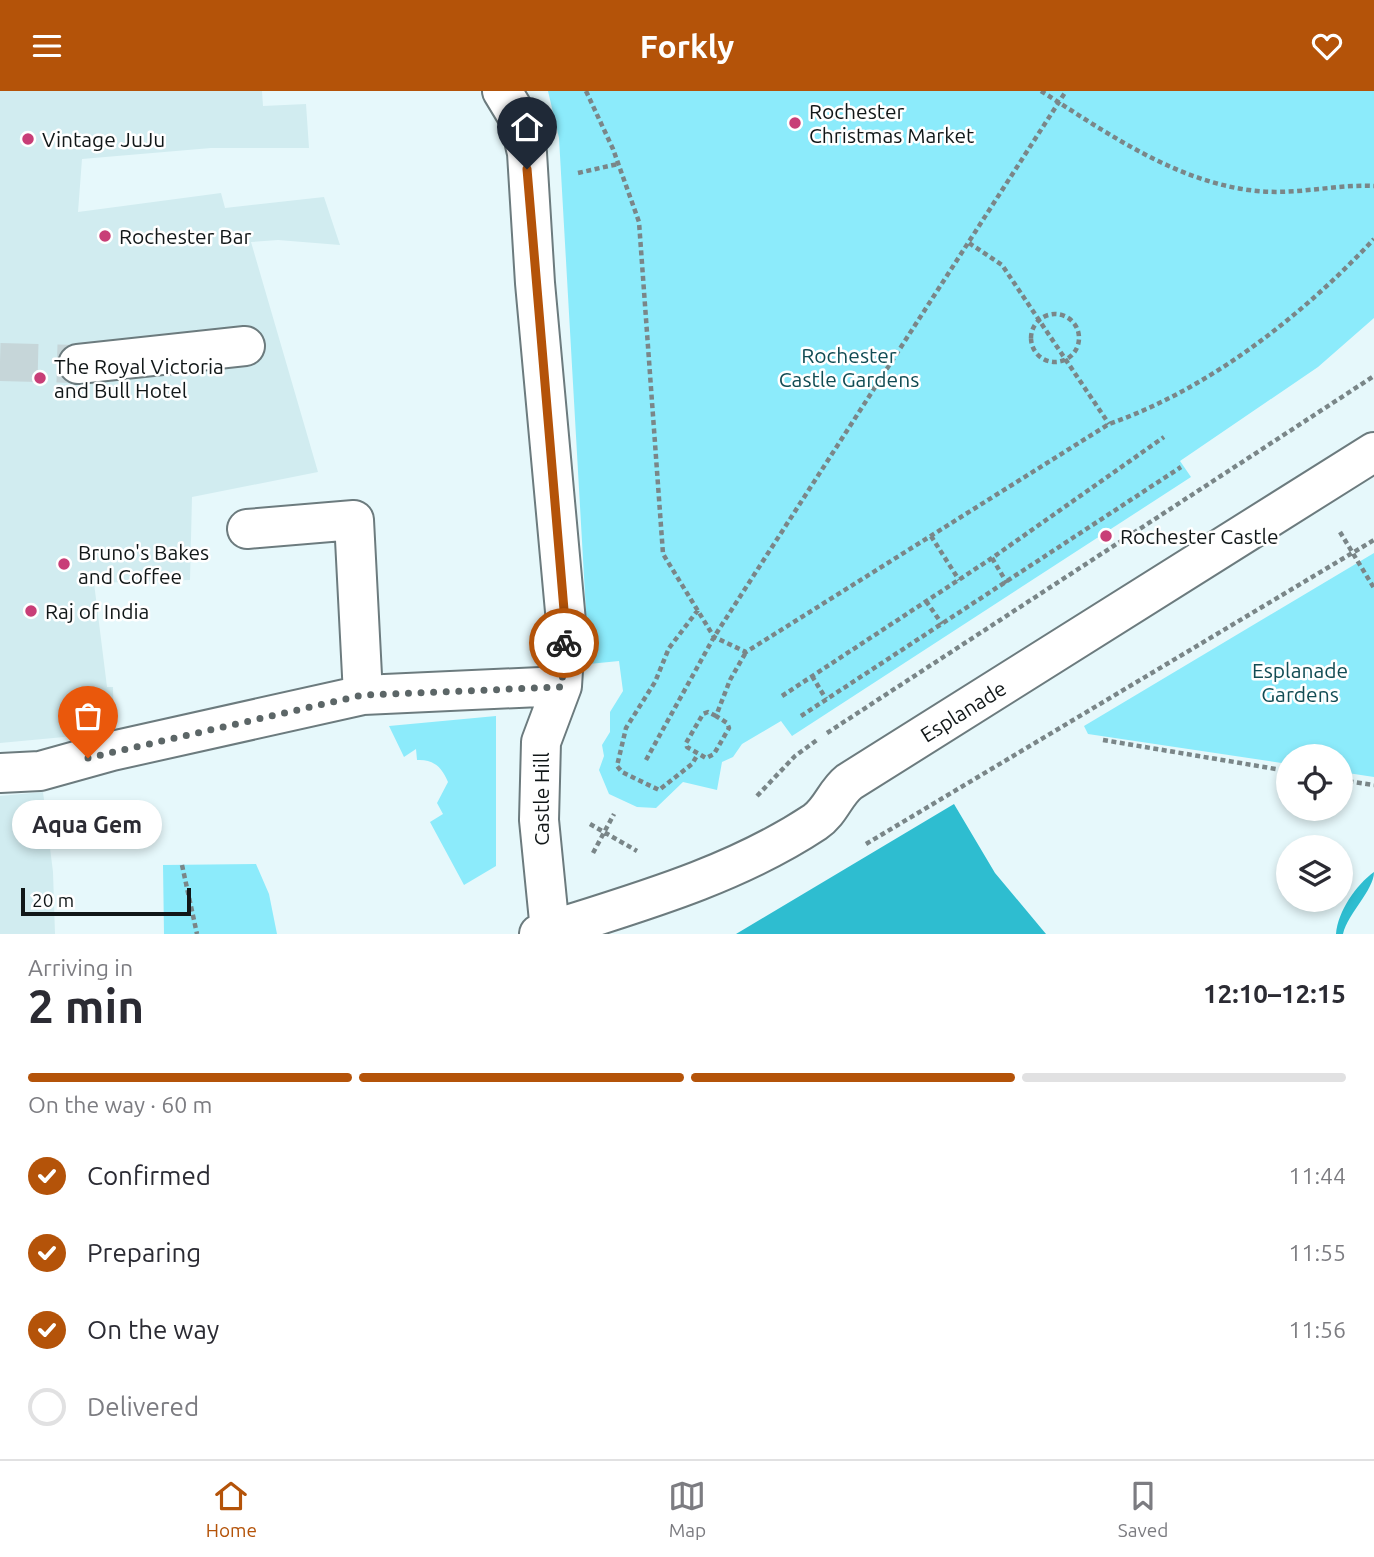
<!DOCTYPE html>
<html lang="en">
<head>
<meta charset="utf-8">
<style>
	:root { --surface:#fff; --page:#f7f7f7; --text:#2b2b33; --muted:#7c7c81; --line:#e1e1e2; --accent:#b45309 }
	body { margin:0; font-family:Ubuntu,sans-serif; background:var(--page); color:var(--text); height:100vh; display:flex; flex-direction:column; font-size:26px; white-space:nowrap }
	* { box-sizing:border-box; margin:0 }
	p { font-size:23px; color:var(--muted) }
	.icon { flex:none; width:38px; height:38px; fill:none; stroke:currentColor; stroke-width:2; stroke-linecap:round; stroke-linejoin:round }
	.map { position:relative; height:843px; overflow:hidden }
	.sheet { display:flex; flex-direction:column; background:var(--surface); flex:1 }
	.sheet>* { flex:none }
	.tools { position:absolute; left:1276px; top:653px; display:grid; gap:14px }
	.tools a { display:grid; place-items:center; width:77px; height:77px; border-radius:50%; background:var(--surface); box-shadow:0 4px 10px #0003; font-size:35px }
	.scale { position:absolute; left:21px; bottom:18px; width:170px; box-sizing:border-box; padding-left:7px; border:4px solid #111718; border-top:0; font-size:19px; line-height:24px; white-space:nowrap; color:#111718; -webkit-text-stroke:5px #fff; paint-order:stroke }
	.pin { position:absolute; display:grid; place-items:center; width:60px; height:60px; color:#fff; margin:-72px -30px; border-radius:50% 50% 50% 0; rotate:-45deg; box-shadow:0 0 7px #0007 }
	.pin .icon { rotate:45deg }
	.courier { position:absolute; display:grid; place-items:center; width:70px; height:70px; margin:-35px; border:5px solid #b45309; border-radius:50%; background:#fff; color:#222; box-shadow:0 2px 9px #0007 }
	.bubble { position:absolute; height:49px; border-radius:24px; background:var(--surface); box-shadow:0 4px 10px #0003; font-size:23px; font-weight:700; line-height:49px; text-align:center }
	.head em { font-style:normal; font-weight:700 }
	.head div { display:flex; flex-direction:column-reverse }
	.head { display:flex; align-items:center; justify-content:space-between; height:119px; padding:0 28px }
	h1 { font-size:46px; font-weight:700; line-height:52px }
	.bar { display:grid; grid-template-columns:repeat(4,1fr); gap:10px 7px; align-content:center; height:84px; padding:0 28px }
	.bar i { height:9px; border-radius:5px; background:var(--line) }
	.bar .current { background:var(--accent) }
	.bar p { grid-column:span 4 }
	ol { padding:0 28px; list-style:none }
	li { display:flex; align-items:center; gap:21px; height:77px }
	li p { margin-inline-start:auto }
	li .icon { padding:7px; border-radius:50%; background:var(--accent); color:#fff; stroke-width:4 }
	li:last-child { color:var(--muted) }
	li i { width:38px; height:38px; border:4px solid var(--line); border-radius:50% }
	header { display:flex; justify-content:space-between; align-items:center; height:91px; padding:0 28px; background:var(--accent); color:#fff; font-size:32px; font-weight:700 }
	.tabs { display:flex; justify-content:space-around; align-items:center; height:98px; border-top:2px solid var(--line); background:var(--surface); font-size:19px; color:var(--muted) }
	.tabs a { display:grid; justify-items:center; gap:4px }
	.tabs .current { color:var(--accent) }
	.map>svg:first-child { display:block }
	.built { fill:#d1ecf0 }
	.green { fill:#8cebfb }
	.water { fill:#2ebdd0 }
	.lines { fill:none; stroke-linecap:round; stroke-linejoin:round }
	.minor-tunnel { stroke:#c6d6d9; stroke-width:38; stroke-dasharray:38 19; stroke-linecap:butt }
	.minor-casing { stroke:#6c7b7e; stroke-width:42 }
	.path { stroke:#7a8688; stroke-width:4.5; stroke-dasharray:5 3.5; stroke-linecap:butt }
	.minor { stroke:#fff; stroke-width:38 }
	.done { stroke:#5c6667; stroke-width:7; stroke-dasharray:0 12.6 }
	.route { stroke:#b45309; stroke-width:9 }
	.poi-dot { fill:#c83e77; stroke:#fff; stroke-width:2.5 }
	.labels { text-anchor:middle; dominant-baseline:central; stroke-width:5; stroke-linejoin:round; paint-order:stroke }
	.poi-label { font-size:21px; fill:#111718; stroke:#fff; text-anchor:start }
	.park-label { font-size:21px; fill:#114c54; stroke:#fff }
	.street-label { font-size:21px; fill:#111718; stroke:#fff }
</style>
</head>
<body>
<header><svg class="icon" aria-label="menu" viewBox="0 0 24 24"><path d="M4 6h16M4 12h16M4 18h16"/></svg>Forkly<svg class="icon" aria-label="heart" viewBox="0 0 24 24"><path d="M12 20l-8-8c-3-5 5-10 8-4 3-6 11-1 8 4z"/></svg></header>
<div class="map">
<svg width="1374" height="843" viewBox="0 0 1374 843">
	<rect width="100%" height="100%" fill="#e6f8fb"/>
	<path class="built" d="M0,0H262L263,15L306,13L309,57H211L82,68L78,121L221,102L225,117L324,106L340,154L278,149L251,151L318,381L192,406L190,489L94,492L107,596H113L114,634L107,642L0,652Z
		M43,701L53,781L55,843H0V705Z"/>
	<path class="green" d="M548,0H1374V227L1318,276L1180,370L1191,386L792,645L781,630L742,653L733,666L722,671L717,699L683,691L656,717L637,716L609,703L599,679L604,665L602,654L610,641V621L623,600L619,570L589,573L559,47Z
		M1374,462V686L1341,681L1340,665H1288V673L1088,643L1084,635Z
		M496,625V775L464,794L430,731L443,723L437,712L448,691C442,676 433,668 417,669L416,658L404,666L389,635Z
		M256,773L269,803L277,843H164L163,774Z"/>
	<path class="water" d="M954,713L995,782L1046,843H736Z
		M1374,781C1374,799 1348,822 1343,843H1336C1338,820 1356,794 1374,781Z"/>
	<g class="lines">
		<path class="minor-tunnel" d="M0,271L78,273"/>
		<defs>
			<path id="minor" d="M502,0L519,28L527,62L535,192L566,531L562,595L541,651L539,729L550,840
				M78,273L245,255
				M247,438L354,429L363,604
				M0,682L40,680L112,660L363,604L562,595
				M539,843C633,813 732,786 815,731C831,720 835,702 849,691L1374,361"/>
		</defs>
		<use href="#minor" class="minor-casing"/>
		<path class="path" d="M586,0L613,58L639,131L663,463L714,546L746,561L1109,333C1209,298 1302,225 1374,148
			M1041,0C1107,42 1177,92 1257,100C1298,104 1336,93 1374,95
			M578,82L618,73
			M969,152L1002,174L1109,333
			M1031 247a24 24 0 1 1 48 0a24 24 0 1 1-48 0Z
			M1340,441L1374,497
			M931,445L959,489
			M992,467L1007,492
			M926,510L942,533
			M698,519L669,557L655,591L626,637L617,675L622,681L659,699L692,673L698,663
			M812,585L826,608
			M782,605L992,467L1164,346
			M716,625L708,621L703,623L686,652L687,656L706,667L714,663L729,637L727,632L716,625L730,589L746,561
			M801,625L1181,376
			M827,642L1374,285
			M1103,649L1288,680
			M646,669L714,546L1066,0
			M1340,689L1374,694
			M757,705L795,665L817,649
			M590,733L637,760
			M866,753L1374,449
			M593,762L614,723
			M182,774L197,843"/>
		<use href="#minor" class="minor"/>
	</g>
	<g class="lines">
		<path class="done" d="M88,667L363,604L562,596L564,552"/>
		<path class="route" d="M527,78L565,531L564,552"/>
	</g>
	<g class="poi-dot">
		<circle cx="795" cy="32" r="7"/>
		<circle cx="28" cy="48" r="7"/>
		<circle cx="105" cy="145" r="7"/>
		<circle cx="40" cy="287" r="7"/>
		<circle cx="1106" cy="445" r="7"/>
		<circle cx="64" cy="473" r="7"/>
		<circle cx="31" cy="520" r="7"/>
	</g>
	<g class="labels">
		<g class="poi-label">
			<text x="809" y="20">Rochester<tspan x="809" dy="24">Christmas Market</tspan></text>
			<text x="42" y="48">Vintage JuJu</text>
			<text x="119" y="145">Rochester Bar</text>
			<text x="54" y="275">The Royal Victoria<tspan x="54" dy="24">and Bull Hotel</tspan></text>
			<text x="1120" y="445">Rochester Castle</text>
			<text x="78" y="461">Bruno's Bakes<tspan x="78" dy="24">and Coffee</tspan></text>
			<text x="45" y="520">Raj of India</text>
		</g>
		<g class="park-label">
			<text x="849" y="264">Rochester<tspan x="849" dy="24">Castle Gardens</tspan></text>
			<text x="1300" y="579">Esplanade<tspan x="1300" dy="24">Gardens</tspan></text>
		</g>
		<g class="street-label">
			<text transform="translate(963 620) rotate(-32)">Esplanade</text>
			<text transform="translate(541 708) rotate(-90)">Castle Hill</text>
		</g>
	</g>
</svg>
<div class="tools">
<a><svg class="icon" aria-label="locate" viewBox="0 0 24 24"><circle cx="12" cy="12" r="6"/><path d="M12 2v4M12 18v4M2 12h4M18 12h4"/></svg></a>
<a><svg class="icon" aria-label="layers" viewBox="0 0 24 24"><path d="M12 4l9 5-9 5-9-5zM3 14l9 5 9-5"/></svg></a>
</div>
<div class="scale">20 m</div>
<div class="pin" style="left:88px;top:667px;background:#ea580c"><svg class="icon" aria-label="bag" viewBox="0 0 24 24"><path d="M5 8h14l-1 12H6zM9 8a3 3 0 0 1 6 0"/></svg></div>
<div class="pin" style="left:527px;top:78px;background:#1f2937"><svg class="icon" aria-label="home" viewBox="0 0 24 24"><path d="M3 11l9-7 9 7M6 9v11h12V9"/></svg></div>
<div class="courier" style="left:564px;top:552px"><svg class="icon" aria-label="bike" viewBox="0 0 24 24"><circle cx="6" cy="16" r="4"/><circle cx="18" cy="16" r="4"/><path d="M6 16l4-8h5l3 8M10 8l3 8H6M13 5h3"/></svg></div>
<div class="bubble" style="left:12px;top:709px;width:150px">Aqua Gem</div>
</div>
<section class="sheet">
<div class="head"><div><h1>2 min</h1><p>Arriving in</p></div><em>12:10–12:15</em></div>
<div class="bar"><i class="current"></i><i class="current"></i><i class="current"></i><i></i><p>On the way · 60 m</p></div>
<ol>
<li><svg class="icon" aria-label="check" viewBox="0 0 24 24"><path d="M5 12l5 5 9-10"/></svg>Confirmed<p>11:44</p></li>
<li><svg class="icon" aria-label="check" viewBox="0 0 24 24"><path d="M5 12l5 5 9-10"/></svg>Preparing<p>11:55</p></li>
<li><svg class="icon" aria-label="check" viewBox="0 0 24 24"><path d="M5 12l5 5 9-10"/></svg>On the way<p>11:56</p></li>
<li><i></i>Delivered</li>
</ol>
</section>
<nav class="tabs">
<a class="current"><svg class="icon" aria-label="home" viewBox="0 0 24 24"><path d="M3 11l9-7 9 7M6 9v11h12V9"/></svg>Home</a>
<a><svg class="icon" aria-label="map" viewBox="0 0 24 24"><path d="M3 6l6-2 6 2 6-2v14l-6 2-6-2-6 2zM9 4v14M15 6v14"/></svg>Map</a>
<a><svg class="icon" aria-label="saved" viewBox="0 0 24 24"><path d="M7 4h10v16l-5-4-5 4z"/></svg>Saved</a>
</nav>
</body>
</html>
